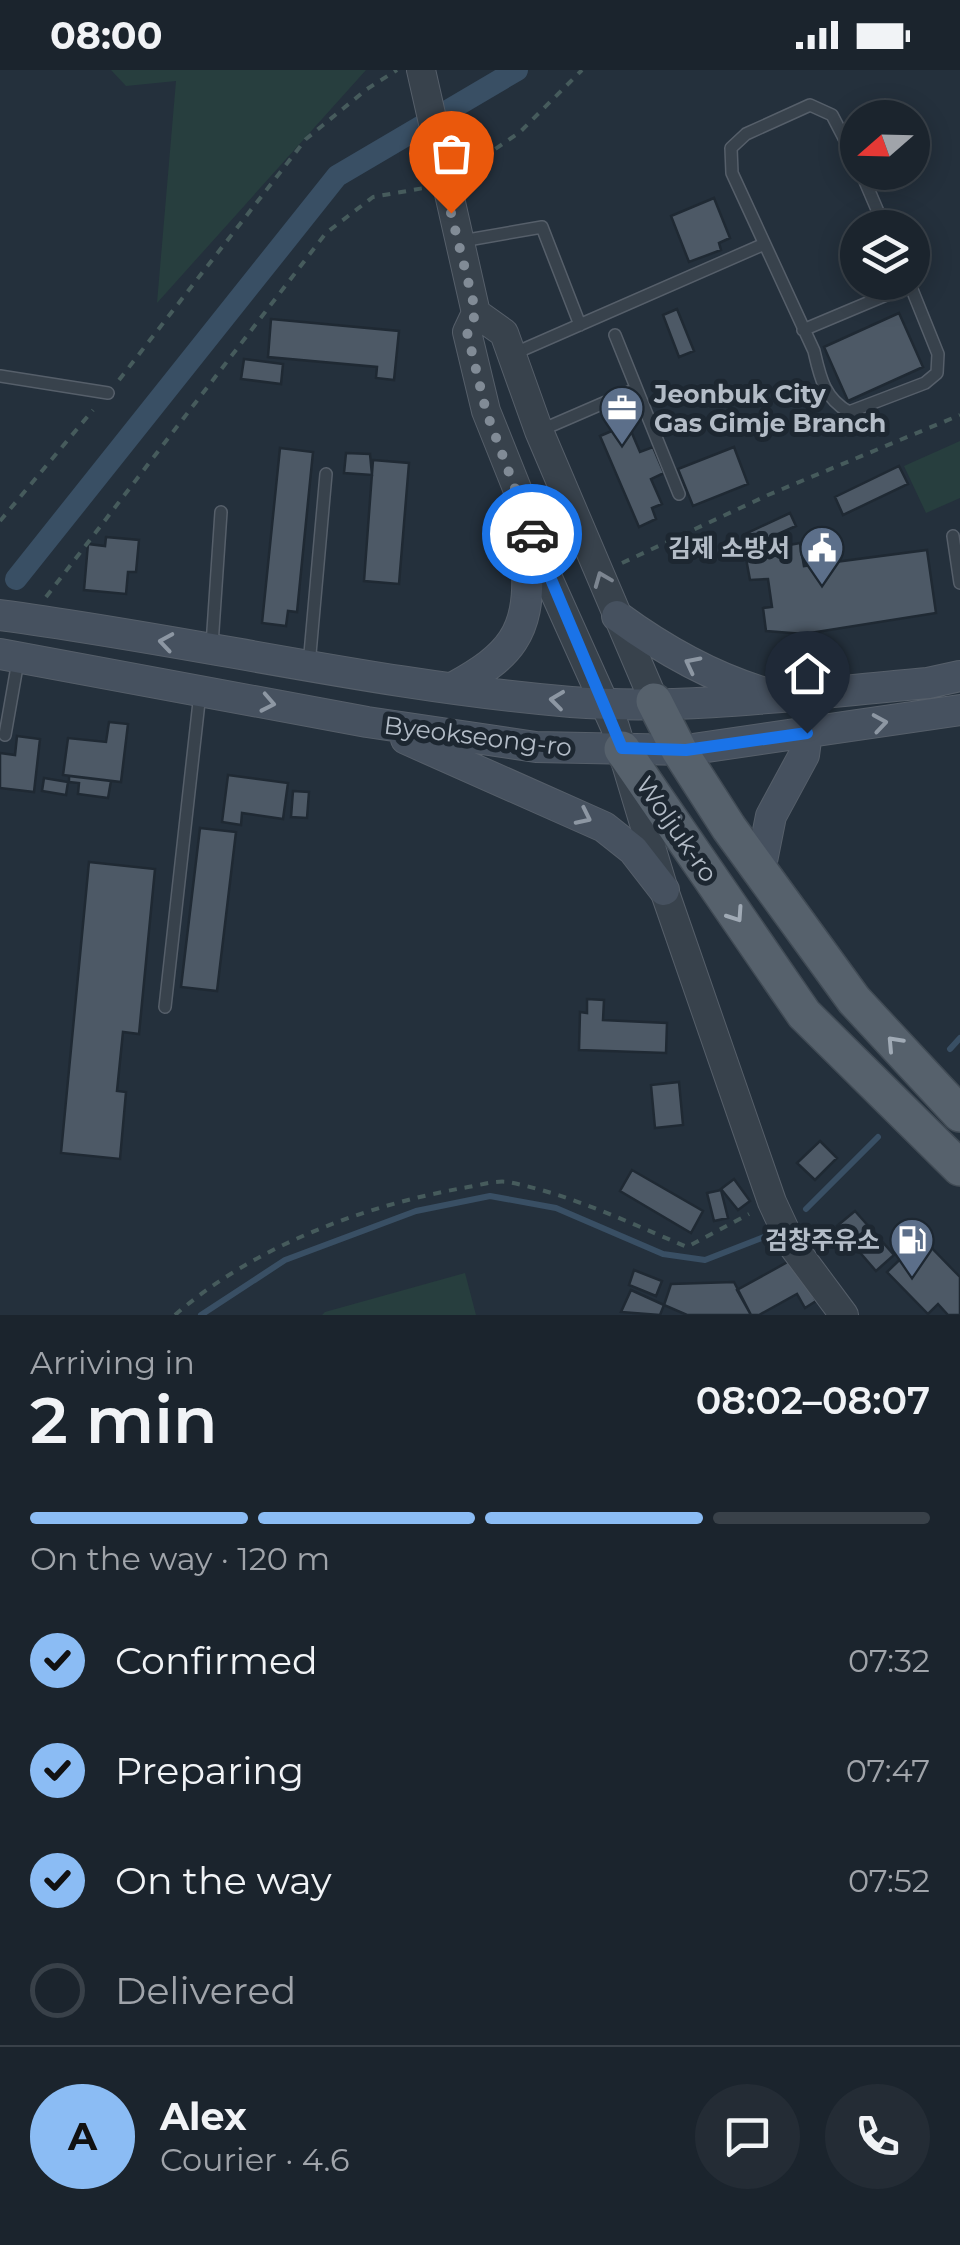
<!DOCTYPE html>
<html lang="en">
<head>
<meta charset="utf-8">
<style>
	:root { --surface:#1b242d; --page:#242c35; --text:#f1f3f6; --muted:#a0a4aa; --line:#394149; --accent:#8bbcf4 }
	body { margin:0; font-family:Montserrat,"Noto Sans KR",sans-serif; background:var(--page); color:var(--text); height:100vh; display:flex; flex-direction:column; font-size:38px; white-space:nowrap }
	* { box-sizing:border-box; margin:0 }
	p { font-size:32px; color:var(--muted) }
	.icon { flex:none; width:55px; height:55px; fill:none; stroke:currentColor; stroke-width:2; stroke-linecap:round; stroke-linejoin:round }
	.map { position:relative; height:1245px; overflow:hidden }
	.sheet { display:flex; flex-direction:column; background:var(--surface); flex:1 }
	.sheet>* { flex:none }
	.needle { width:65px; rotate:250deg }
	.controls { position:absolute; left:840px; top:30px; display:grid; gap:20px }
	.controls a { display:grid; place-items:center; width:90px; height:90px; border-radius:50%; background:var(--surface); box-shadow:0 5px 25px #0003,0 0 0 2px var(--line); font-size:50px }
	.pin { position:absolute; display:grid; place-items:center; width:85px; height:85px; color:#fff; margin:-102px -42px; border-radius:50% 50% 50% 0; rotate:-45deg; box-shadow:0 0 10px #0007 }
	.pin .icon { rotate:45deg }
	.courier { position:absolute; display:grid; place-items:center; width:100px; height:100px; margin:-50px; border:8px solid #1a73e8; border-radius:50%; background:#fff; color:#222; box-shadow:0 2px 12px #0007 }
	.overview em { font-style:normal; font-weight:600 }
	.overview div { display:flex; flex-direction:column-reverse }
	.overview { display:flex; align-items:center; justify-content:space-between; height:170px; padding:0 30px }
	h1 { font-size:65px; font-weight:600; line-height:75px }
	.bar { display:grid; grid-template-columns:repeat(4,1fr); gap:15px 10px; align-content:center; height:120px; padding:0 30px }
	.bar i { height:12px; border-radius:8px; background:var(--line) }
	.bar .current { background:var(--accent) }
	.bar p { grid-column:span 4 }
	.line { display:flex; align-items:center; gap:25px; padding:0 30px; border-top:2px solid var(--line) }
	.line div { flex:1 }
	.round { display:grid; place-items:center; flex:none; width:105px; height:105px; border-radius:52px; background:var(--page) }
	ol { padding:0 30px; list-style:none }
	li { display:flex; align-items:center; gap:30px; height:110px }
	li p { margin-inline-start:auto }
	li .icon { padding:10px; border-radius:50%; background:var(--accent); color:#111; stroke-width:4 }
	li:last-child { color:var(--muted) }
	li i { width:55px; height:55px; border:5px solid var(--line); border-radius:50% }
	.status { display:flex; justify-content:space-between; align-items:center; height:70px; padding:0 50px; background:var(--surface); direction:ltr }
	.status svg { height:28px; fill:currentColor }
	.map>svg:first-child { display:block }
	.green { fill:#273e3e }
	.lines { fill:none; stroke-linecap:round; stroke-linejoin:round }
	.stream { stroke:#394f64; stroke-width:6 }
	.canal { stroke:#394f64; stroke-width:22 }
	.building { fill:#4d5966; stroke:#1f2933; stroke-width:2.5 }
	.service-casing { stroke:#565f6a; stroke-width:14 }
	.tertiary-casing { stroke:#565f6a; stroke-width:30 }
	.secondary-casing { stroke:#565f6a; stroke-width:32 }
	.primary-casing { stroke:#414b55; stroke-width:38 }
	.path { stroke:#465b5c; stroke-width:4; stroke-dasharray:8 8; stroke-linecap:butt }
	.service { stroke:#38424c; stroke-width:11 }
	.tertiary { stroke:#38424c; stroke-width:28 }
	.secondary { stroke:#46515f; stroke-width:30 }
	.primary { stroke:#56616c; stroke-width:35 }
	.oneway { stroke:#7c8590 }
	.oneway2 { stroke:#8d97a3 }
	.oneway3 { stroke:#a0aab5 }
	.done { stroke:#818b96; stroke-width:10; stroke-dasharray:0 18 }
	.route { stroke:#1a73e8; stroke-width:12 }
	.labels { text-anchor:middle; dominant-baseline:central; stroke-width:10; stroke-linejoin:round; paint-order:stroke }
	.poi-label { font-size:25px; font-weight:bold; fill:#b3bcc7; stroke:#1d2731; text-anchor:end }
	.street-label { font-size:25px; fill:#b3bcc7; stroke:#1d2731 }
</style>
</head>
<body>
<div class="status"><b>08:00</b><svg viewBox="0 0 49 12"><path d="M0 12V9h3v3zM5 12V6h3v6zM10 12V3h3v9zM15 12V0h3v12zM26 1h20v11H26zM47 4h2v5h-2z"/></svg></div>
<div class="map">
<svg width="960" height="1245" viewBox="0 0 960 1245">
	<rect width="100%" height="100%" fill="#24303c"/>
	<path class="green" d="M111,0H366L157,233L176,11L126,16Z
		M960,371V428L926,443L904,396Z
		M465,1203L476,1245H322L325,1242Z"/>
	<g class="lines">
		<path class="stream" d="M950,979L960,968
			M806,1139L878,1067
			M201,1245L285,1190L416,1141L490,1126L556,1138L663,1184L705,1190L764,1167"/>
		<path class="canal" d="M16,509L337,106L517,0"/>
	</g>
	<path class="building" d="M714,128L730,168L719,173L721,180L689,192L671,146Z
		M677,239L694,281L679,287L663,245Z
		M899,243L923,297L848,331L824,277Z
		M271,249L399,261L394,310L376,308L377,297L268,287Z
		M244,289L283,294L281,314L241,309Z
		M628,354L640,382L653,377L664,403L651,409L662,434L652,438L656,449L639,457L600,366Z
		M734,377L748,414L693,436L678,399Z
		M280,378L313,382L297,542L288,541L286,556L262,553Z
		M346,383L370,384L372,405L344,403Z
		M373,390L409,393L399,514L364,511Z
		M899,396L908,414L843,445L835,427Z
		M790,443L796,456L753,475L747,463Z
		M106,467L139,470L136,502H128L126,524L84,520L88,474L105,476Z
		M800,473L804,496L927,480L936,543L804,564L766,561L763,538L772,537L768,509L750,510L745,483Z
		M109,652L128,654L121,712L63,705L68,668L106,672Z
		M17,666L40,669L34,722L0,718V683L15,685Z
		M228,705L288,713L283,749L242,743L241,755L222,752Z
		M69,706L111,711L108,728L78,724L79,713L69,712Z
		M44,708L68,712L66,725L42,721Z
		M293,721L309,722L307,748L291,747Z
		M200,758L236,762L217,921L181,917Z
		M89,792L155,799L139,964L123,962L117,1021L126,1022L120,1089L61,1083Z
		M587,929L604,930L603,950L667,953L666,983L579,980L580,942L587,943Z
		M679,1012L683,1055L655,1058L651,1015Z
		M820,1071L837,1088L815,1110L797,1093Z
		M632,1100L703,1141L691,1163L620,1121Z
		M734,1109L750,1131L738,1140L721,1119Z
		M721,1120L728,1148L714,1151L707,1123Z
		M855,1141L894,1185L876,1201L837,1156Z
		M922,1168L960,1207V1245H948L938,1234L928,1244L887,1202Z
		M793,1189L816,1231L805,1238L797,1224L759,1245H751L737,1220Z
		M634,1200L662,1211L656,1226L629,1215Z
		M734,1212L751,1245H687L664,1235L671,1214Z
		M631,1220L664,1235L660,1245L621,1242Z"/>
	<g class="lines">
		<defs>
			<path id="service" d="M858,95L832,45L810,35L746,64L731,78L732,103L814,281C820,307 824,328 849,342L925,313L937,303L938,284L909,212
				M861,102L885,158
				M462,171L542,157L580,255
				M803,260L910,215
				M615,265L679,424
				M513,284L762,175
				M0,306L108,323
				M539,361L636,319
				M953,466L960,513
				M212,575L221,442
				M309,595L326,404
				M5,665L18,591
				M165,937L200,623"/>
			<path id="tertiary" d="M421,0L476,243L504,263L539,361L654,631
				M476,243L467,262L486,341L518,421L539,488L615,657L664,820L772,1132L792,1175L844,1245"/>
			<path id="secondary" d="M0,545C191,570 379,616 571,632C687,641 813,623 928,613L960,606
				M617,546C662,579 709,606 762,622
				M0,584L367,652L536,677L686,680L960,640
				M454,617C510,586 530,564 527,498L539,488
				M406,669L604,757L633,780L664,820
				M760,801L771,746L804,685L807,663"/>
			<path id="primary" d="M654,631L679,680L729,758L854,930L960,1044
				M622,679L804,944L960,1098"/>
		</defs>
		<use href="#service" class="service-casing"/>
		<use href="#tertiary" class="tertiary-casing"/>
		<use href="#secondary" class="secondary-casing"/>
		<use href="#primary" class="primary-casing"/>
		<path class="path" d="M469,97L520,62L582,0
			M119,310L306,69L367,19L397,0
			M0,451L93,340
			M622,493L768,425L960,345
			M46,527L326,163L373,127L424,118
			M175,1245C253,1177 362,1136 463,1118C477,1116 495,1110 508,1112C570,1124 630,1153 687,1177L749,1144"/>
		<use href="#service" class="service"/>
		<use href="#tertiary" class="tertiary"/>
		<use href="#secondary" class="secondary"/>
		<use href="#primary" class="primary"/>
	</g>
	<defs><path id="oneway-chevron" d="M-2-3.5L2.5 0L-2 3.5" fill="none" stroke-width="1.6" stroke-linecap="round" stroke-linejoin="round" transform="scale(2.5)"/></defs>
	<use class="oneway" href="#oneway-chevron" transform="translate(602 509) rotate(-112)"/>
	<g class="oneway2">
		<use href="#oneway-chevron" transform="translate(166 572) rotate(-171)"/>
		<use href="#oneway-chevron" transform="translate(692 594) rotate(-153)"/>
		<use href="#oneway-chevron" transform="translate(557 630) rotate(-173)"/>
		<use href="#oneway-chevron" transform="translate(268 633) rotate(11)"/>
		<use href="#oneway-chevron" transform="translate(880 653) rotate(-9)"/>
		<use href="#oneway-chevron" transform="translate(584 747) rotate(26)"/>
	</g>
	<g class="oneway3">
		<use href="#oneway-chevron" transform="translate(736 845) rotate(56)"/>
		<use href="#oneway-chevron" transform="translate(894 973) rotate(-133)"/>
	</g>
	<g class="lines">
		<path class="done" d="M451,143L476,243L467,262L486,341L532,464"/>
		<path class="route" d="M532,464L622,678L686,680L807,663"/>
	</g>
	<defs>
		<symbol id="office-pin" viewBox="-11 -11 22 30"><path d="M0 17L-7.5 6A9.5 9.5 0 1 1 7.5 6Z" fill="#5c6f8a" stroke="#1d2731"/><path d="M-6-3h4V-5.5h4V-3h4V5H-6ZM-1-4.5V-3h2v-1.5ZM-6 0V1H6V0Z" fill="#fff"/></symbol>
		<symbol id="civic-pin" viewBox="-11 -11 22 30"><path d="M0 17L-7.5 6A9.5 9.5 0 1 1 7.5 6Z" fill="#5c6f8a" stroke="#1d2731"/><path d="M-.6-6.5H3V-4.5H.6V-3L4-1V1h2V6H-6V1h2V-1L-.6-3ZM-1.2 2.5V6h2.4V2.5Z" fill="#fff"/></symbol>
		<symbol id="fuel-pin" viewBox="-11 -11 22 30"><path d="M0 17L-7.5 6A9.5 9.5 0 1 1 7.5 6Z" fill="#5c6f8a" stroke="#1d2731"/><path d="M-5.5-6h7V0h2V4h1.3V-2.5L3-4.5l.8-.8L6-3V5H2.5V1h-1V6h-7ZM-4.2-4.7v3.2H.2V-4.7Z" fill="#fff"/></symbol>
	</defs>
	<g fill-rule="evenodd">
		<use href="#office-pin" x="597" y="313" width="50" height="68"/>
		<use href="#civic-pin" x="797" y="453" width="50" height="68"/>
		<use href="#fuel-pin" x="887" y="1145" width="50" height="68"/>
	</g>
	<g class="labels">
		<g class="poi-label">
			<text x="654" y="324" text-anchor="start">Jeonbuk City<tspan x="654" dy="29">Gas Gimje Branch</tspan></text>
			<text x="790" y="478">김제 소방서</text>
			<text x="880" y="1170">검창주유소</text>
		</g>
		<g class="street-label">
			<text transform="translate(478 666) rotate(7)">Byeokseong-ro</text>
			<text transform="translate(677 759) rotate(55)">Woljuk-ro</text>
		</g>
	</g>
</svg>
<div class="controls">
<a><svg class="needle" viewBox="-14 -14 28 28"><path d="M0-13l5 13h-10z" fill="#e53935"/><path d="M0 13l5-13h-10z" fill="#a0a4aa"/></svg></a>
<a><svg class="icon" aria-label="layers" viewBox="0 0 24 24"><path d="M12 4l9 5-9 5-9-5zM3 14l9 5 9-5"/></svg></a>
</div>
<div class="pin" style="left:451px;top:143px;background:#ea580c"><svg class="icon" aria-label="bag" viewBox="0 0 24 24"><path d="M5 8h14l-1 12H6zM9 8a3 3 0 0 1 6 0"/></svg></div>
<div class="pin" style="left:807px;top:663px;background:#1f2937"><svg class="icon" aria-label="home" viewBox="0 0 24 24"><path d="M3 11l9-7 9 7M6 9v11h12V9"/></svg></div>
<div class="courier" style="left:532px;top:464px"><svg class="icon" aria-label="car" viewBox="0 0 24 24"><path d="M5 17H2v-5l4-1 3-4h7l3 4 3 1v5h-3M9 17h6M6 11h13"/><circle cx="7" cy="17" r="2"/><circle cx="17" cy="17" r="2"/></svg></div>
</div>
<section class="sheet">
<div class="overview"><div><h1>2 min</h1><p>Arriving in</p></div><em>08:02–08:07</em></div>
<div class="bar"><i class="current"></i><i class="current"></i><i class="current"></i><i></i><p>On the way · 120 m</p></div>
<ol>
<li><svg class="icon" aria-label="check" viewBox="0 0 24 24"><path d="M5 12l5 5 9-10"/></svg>Confirmed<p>07:32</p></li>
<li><svg class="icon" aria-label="check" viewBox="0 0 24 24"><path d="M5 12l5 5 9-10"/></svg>Preparing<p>07:47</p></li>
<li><svg class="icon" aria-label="check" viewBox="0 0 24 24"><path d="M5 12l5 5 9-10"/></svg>On the way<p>07:52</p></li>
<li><i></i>Delivered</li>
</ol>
<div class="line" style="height:180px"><b class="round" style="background:var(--accent);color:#111">A</b><div><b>Alex</b><p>Courier · 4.6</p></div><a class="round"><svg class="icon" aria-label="chat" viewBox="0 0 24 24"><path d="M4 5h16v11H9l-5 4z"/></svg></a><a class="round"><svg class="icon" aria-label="phone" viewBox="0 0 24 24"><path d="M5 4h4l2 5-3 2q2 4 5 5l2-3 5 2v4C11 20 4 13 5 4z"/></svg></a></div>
</section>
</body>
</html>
